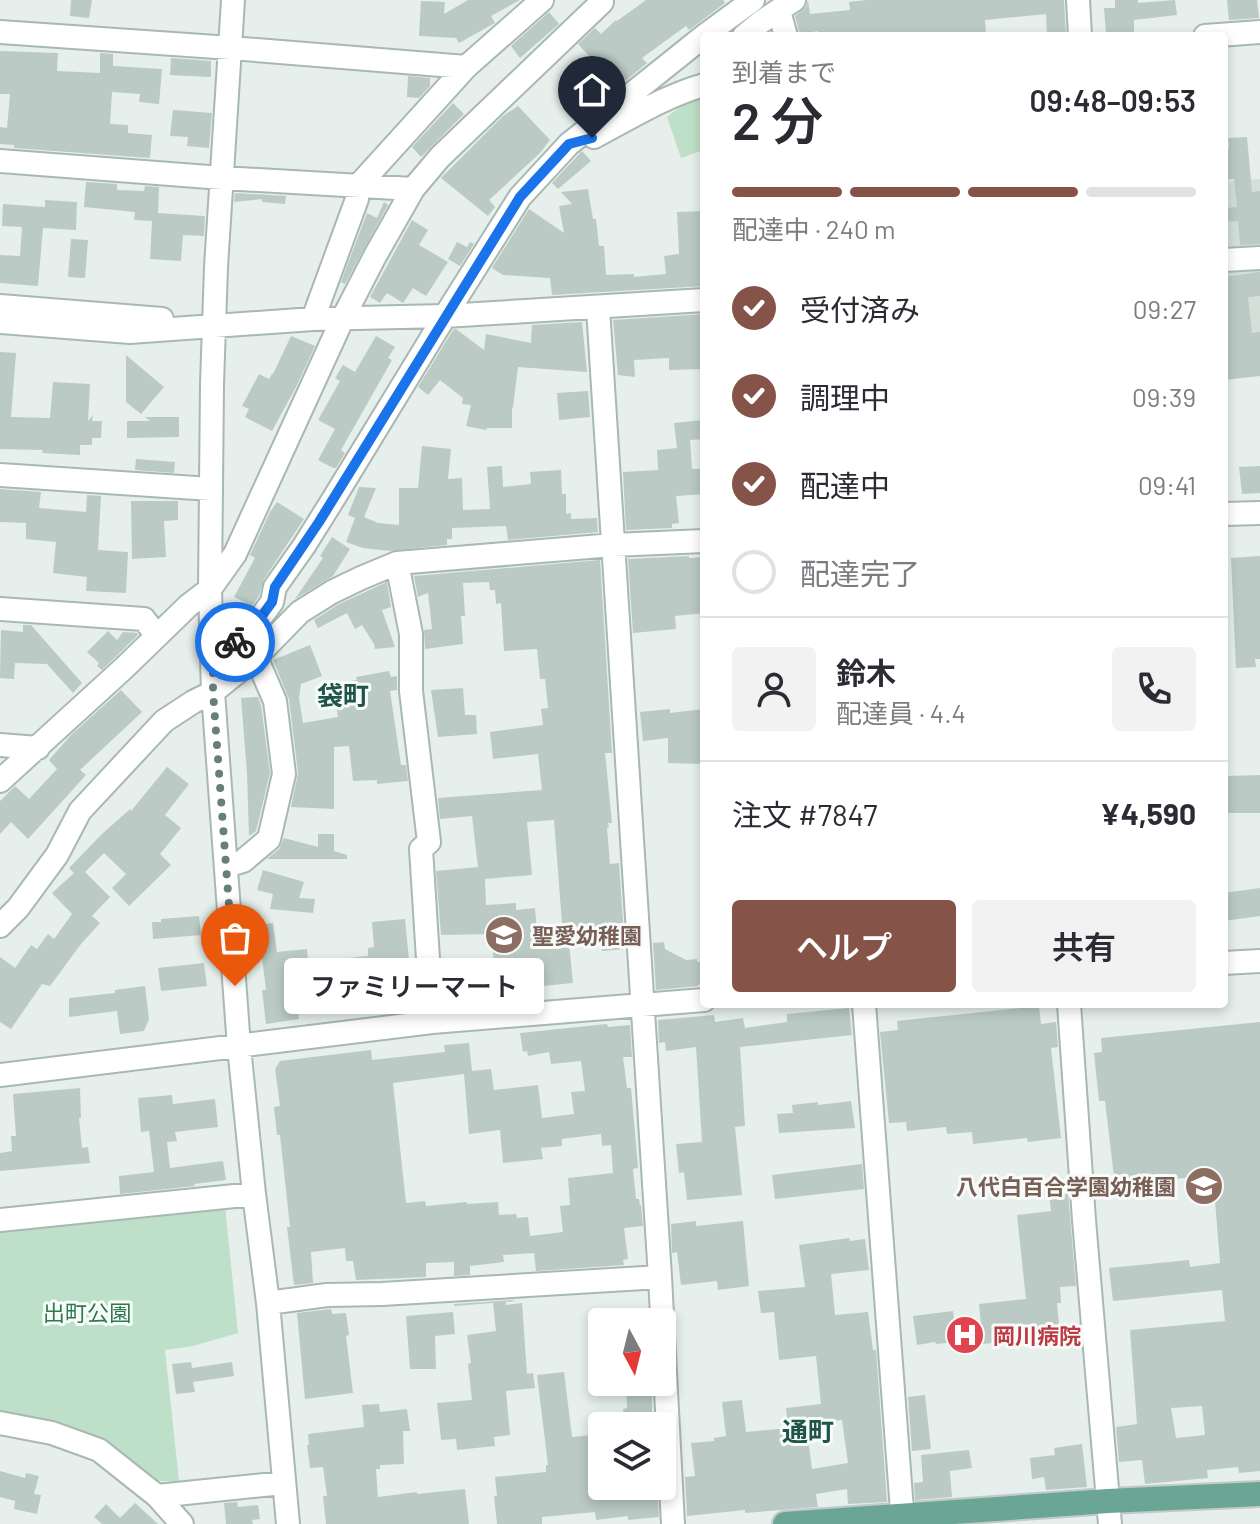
<!DOCTYPE html>
<html lang="ja">
<head>
<meta charset="utf-8">
<style>
	:root { --surface:#fff; --page:#f2f2f3; --text:#2b2b33; --muted:#7c7c81; --line:#e1e1e2; --accent:#855347 }
	body { margin:0; font-family:Barlow,"Noto Sans JP",sans-serif; background:var(--page); color:var(--text); height:100vh; display:flex; flex-direction:column; font-size:30px; white-space:nowrap }
	* { box-sizing:border-box; margin:0 }
	p { font-size:26px; color:var(--muted) }
	.icon { flex:none; width:44px; height:44px; fill:none; stroke:currentColor; stroke-width:2; stroke-linecap:round; stroke-linejoin:round }
	.map { position:relative; flex:1; overflow:hidden }
	.details { position:absolute; left:700px; top:32px; width:528px; height:976px; display:flex; flex-direction:column; background:var(--surface); border-radius:8px; box-shadow:0 4px 12px #0003 }
	.details>* { flex:none }
	.needle { width:52px; rotate:173deg }
	.fabs { position:absolute; left:588px; top:1308px; display:grid; gap:16px }
	.fabs a { display:grid; place-items:center; width:88px; height:88px; border-radius:8px; background:var(--surface); box-shadow:0 4px 12px #0003; font-size:40px }
	.pin { position:absolute; display:grid; place-items:center; width:68px; height:68px; color:#fff; margin:-82px -34px; border-radius:50% 50% 50% 0; rotate:-45deg; box-shadow:0 0 8px #0007 }
	.pin .icon { rotate:45deg }
	.courier { position:absolute; display:grid; place-items:center; width:80px; height:80px; margin:-40px; border:6px solid #1a73e8; border-radius:50%; background:#fff; color:#222; box-shadow:0 2px 10px #0007 }
	.bubble { position:absolute; height:56px; border-radius:8px; background:var(--surface); box-shadow:0 4px 12px #0003; font-size:26px; font-weight:600; line-height:56px; text-align:center }
	.headline em { font-style:normal; font-weight:600 }
	.headline div { display:flex; flex-direction:column-reverse }
	.headline { display:flex; align-items:center; justify-content:space-between; height:136px; padding:0 32px }
	h1 { font-size:52px; font-weight:600; line-height:60px }
	.bar { display:grid; grid-template-columns:repeat(4,1fr); gap:12px 8px; align-content:center; height:96px; padding:0 32px }
	.bar i { height:10px; border-radius:6px; background:var(--line) }
	.bar .selected { background:var(--accent) }
	.bar p { grid-column:span 4 }
	.line { display:flex; align-items:center; gap:20px; padding:0 32px; border-top:2px solid var(--line) }
	.line div { flex:1 }
	.round { display:grid; place-items:center; flex:none; width:84px; height:84px; border-radius:8px; background:var(--page) }
	ol { padding:0 32px; list-style:none }
	li { display:flex; align-items:center; gap:24px; height:88px }
	li p { margin-inline-start:auto }
	li .icon { padding:8px; border-radius:50%; background:var(--accent); color:#fff; stroke-width:4 }
	li:last-child { color:var(--muted) }
	li i { width:44px; height:44px; border:4px solid var(--line); border-radius:50% }
	.primary-button { display:flex; gap:16px; margin-top:auto; padding:16px 32px }
	.primary-button a { flex:1; height:92px; border-radius:8px; background:var(--accent); color:#fff; font-size:32px; font-weight:600; line-height:92px; text-align:center }
	.primary-button a+a { background:var(--page); color:var(--text) }
	.map>svg:first-child { display:block }
	.built { fill:#d4dfda }
	.green { fill:#bfe0c8 }
	.building { fill:#bbcac4; fill-rule:evenodd }
	.lines { fill:none; stroke-linecap:round; stroke-linejoin:round }
	.minor-casing { stroke:#a8b8b2; stroke-width:26 }
	.major-casing { stroke:#c2cac8; stroke-width:28 }
	.minor { stroke:#fff; stroke-width:22 }
	.major { stroke:#6aa596; stroke-width:24 }
	.done { stroke:#687f78; stroke-width:8; stroke-dasharray:0 14.4 }
	.route { stroke:#1a73e8; stroke-width:10 }
	.labels { text-anchor:middle; dominant-baseline:central; stroke-width:6; stroke-linejoin:round; paint-order:stroke }
	.education-label { font-size:22px; font-weight:bold; fill:#785e54; stroke:#f7fbf9; text-anchor:start }
	.park-label { font-size:22px; fill:#2d7a4b; stroke:#f7fbf9 }
	.health-label { font-size:22px; font-weight:bold; fill:#be3a42; stroke:#f7fbf9; text-anchor:start }
	.quarter-label { font-size:26px; font-weight:bold; fill:#1f5548; stroke:#f7fbf9 }
</style>
</head>
<body>
<div class="map">
<svg width="1260" height="1524" viewBox="0 0 1260 1524">
	<rect width="100%" height="100%" fill="#e6efeb"/>
	<path class="built" d="M1260,179V361L1224,364V182Z"/>
	<path class="green" d="M704,96V150L681,158L667,117L686,102Z
		M225,1206L238,1333L193,1346L165,1350L179,1481H149L0,1415V1232Z"/>
	<path class="building" d="M71,0H92L89,18L70,16Z
		M468,0H520L491,16L495,23L493,24L459,43L456,38L419,36L421,1L445,2L444,14Z
		M646,0H723L725,3L689,30L686,26L642,58L647,63L624,82L621,77L584,107L562,83L591,58L578,44L595,28L601,34L616,20L617,21Z
		M808,0L810,14L850,10L849,2L866,0H1064L1066,36H1047L1046,14L985,20L986,36H819L818,31L800,34L795,16L806,7Z
		M1115,0H1138V3L1175,0L1177,15L1134,20V32L1106,34L1104,8H1115Z
		M1227,0H1257L1259,18L1229,20Z
		M549,12L559,24L520,58L511,46Z
		M0,51L58,53L57,71L100,73V53L113,54V66L162,69L159,104L139,102L140,94L112,92L110,124L128,125V133L152,135L150,158L14,148V145L0,144V127L7,128L10,94H0Z
		M171,58L211,61V77L170,75Z
		M408,76L430,78V86L419,98L407,97Z
		M453,103L464,114L421,157L412,147Z
		M518,106L550,140L540,153L489,200L495,207L488,216L441,178L503,116Z
		M173,110L212,113L209,148L187,146L188,137L170,136Z
		M1247,137L1252,192L1260,191V244L1240,245L1238,221L1226,222L1225,208L1237,207L1234,179L1224,180V148L1229,147L1228,138Z
		M582,151L591,161L558,189L552,183Z
		M86,182L117,184V190L144,191L145,186L159,187L158,213L205,216L204,236L183,235L181,261L150,259L152,221L134,220L135,212L84,207Z
		M588,189L593,219H596L599,246H604L606,275L634,274V277L666,274L664,256L679,254L677,212L704,211V286L552,295L550,278L503,275L492,268L529,209L564,233L559,206L572,204L561,192Z
		M235,193L286,196L285,204L262,202V199L234,202Z
		M45,200L77,202L76,230L43,228L38,286L0,283V255L20,256L22,227L2,226L3,204L45,207Z
		M384,202L388,205L345,284L341,282L367,213L377,218Z
		M412,220L428,230L419,245L448,262L426,296L413,288L403,303L387,293L380,303L370,297Z
		M71,239L88,240L85,278L68,277Z
		M457,242L467,247L470,242L474,244L460,266L448,259Z
		M1260,272V296L1248,297L1252,333L1260,332V376L1224,380V365L1227,364L1224,335V277Z
		M704,314V369L669,370V358L634,360L635,377L618,375L613,320Z
		M582,322L587,372L518,367L513,407L512,408V428H487L486,430L466,426L471,405L462,404L463,398L440,380L428,395L418,387L453,330L456,329L484,350L486,334L531,343L532,325Z
		M291,336L315,346L296,387L272,431L245,417L249,409L242,406L259,374L269,379L272,374H273Z
		M376,336L395,347L388,358L392,360L341,450L345,453L336,468H333L318,460L335,429L318,420L340,381L335,378L343,365L355,372Z
		M0,352L16,353L11,417L50,418L53,382L90,384L88,421L93,415L92,421H102L101,438H92V445H80V455L42,453L43,450L0,449Z
		M126,355L164,387L141,414L126,402Z
		M588,391L590,417L559,420L557,393Z
		M145,417H179V437L127,438V421H150Z
		M704,420V439L690,440L692,469H704V494L676,496L679,523L672,524V528L626,530L623,472L658,470L657,450L677,448L674,423Z
		M422,446L451,449L448,479L462,478L463,510L490,509L487,467L502,466L503,487L531,484L530,472L561,470L562,494H566V514L571,513V519L597,518L598,532L508,540L506,526L452,528V539H447V545L390,551L363,548L346,542L355,518L348,515L359,487L376,488L364,517L378,523L399,525V488H418Z
		M136,459L175,462L174,473L135,470Z
		M1260,466V493L1242,494L1239,467Z
		M0,489L41,492L39,508L86,512L87,495L101,496L98,550L128,552L126,593L86,591L87,577L53,573L56,542L26,539V523L0,522Z
		M131,501H178V520L164,521L166,557L132,559Z
		M277,502L304,519L264,579L259,596L252,606L234,597L255,558L250,555L270,512Z
		M332,537L350,549L333,576L295,599L323,558L320,556Z
		M689,556V558L704,557V613L675,616L676,629L633,633L628,559Z
		M1260,556V659H1255L1256,667L1236,668L1231,558Z
		M600,560L612,753H605L612,823H608L609,827L607,828L610,864L619,863L625,949L602,951L600,932L563,936L554,820L527,822L532,875L485,879L486,905L516,903V910L535,908L538,945L569,943L573,983L512,989V996L459,998L457,982L471,981L470,972L494,971L492,934L441,935L436,871L478,867L472,816L440,819L438,798L542,790L538,754L493,759L490,732L543,725L541,709L548,708L545,679H540L537,649L504,651L501,603L496,604L495,590H490L489,582L463,583L465,616H461L463,644L425,649L424,630L432,629L428,593L418,597L414,576Z
		M387,582L391,607L382,610L395,647L375,649L374,644L362,625L355,629L347,613L318,628L314,620L339,604Z
		M23,625H31L82,683L73,693L47,664L15,663L14,679L0,678L1,630L23,632Z
		M108,631L117,640L123,632L137,633L138,635L102,670L97,666L99,663L87,652Z
		M310,645L322,676L301,684L299,698L303,723L338,717L333,684L357,680L356,677L389,671L391,677L397,676V690L390,691L401,765H406L408,781L377,784V780L353,781L349,746L334,747V809L291,807L298,773L289,699L273,660Z
		M463,688L465,715H476L477,734L438,737L431,690Z
		M121,690L142,712L80,770L86,775L28,839L11,822L0,834V801L15,786L29,799L57,769L49,760L71,735Z
		M258,697L261,705L270,773L256,831L249,836L247,773L241,698Z
		M670,709V713L704,709V764L668,763V738L643,741L640,712Z
		M167,767L189,784L165,815L181,828L160,854L171,865L129,906L112,888L126,874L104,853L85,872L110,897L92,916L100,923L81,944L50,986L42,984L11,1029L0,1022V957L15,968L31,945L37,949L48,934L54,939L72,914L52,893L74,873L69,868L102,834L130,809L131,811Z
		M1260,775V813H1224V776Z
		M318,834H334V851L347,855V859H267L279,849L284,838L318,847Z
		M263,870L304,882L299,898L315,899L313,913L270,909L273,894L257,890Z
		M1260,888V916L1224,921V893Z
		M199,916L201,935L153,939L152,922H161V919Z
		M405,919L413,1002L373,1006L372,995L352,998L348,958L368,956V948L374,947L372,922Z
		M273,923L277,952L307,949L312,1010L298,1012L299,1019L266,1024L262,990H266L258,925Z
		M664,942L665,949L686,960L697,959V962L704,961V984L698,985V986L656,990L653,943Z
		M204,963L207,986L161,991L158,968Z
		M145,986L149,1019L144,1031L120,1034L117,1011L69,1017V998L115,993V990Z
		M1039,1006L1041,1024L1056,1022L1058,1047L1051,1048L1061,1138L1028,1142L1027,1138L973,1144L972,1132L947,1134L946,1127L907,1131L906,1122L889,1123L880,1032L898,1030L897,1021Z
		M849,1008L852,1035L740,1047L745,1126L735,1127L742,1195L687,1200L684,1172L679,1173L676,1144L702,1142L696,1047L666,1051L665,1042L659,1043L658,1020L714,1015L715,1022L743,1018L745,1028L787,1022V1014Z
		M1260,1022V1471L1239,1473L1238,1467L1207,1470L1208,1478L1145,1484L1142,1460L1119,1462L1116,1427L1137,1424L1130,1330L1225,1321L1222,1290L1113,1301L1109,1268L1189,1260L1190,1267L1220,1263L1213,1175L1115,1185L1105,1101H1099L1094,1053L1102,1052L1101,1038ZM1202,1406L1205,1435L1176,1438L1171,1408Z
		M607,1024L608,1027L630,1025L632,1057H623L627,1088H631L638,1168L633,1169L636,1199H639L640,1205H641L643,1226L624,1228L628,1259L623,1260L624,1265L536,1271L534,1253L503,1255L504,1262L470,1266V1275L454,1276V1262L426,1263V1277L356,1280L353,1261H346L345,1248L311,1252L313,1283L294,1285L287,1227H290L280,1135H277L274,1107L280,1106L275,1069L280,1061L371,1050L372,1060L445,1052L444,1045L469,1043L472,1071L491,1069L494,1090L538,1085L542,1118L574,1114L571,1092L585,1091L581,1061L551,1064L549,1052L528,1056L527,1051L523,1052L520,1033ZM464,1074L469,1134L500,1130L503,1163L543,1159L541,1148L562,1146V1139L601,1134L602,1146L611,1145L613,1173L568,1178L570,1205L560,1206L563,1232L530,1236L528,1217L517,1218L516,1214L499,1215L498,1202L467,1204V1202L426,1206L425,1201L406,1203L393,1083Z
		M80,1088L81,1118H79L82,1148L88,1147L90,1163L0,1171V1153L12,1151L11,1136H16L13,1094Z
		M172,1095L173,1104L215,1099L218,1127L175,1132L177,1141L167,1142L170,1168L223,1161L226,1180L194,1184L195,1186L120,1194L119,1176L154,1172L149,1131L141,1132L138,1098Z
		M851,1101L855,1128L779,1133L777,1114L793,1113L792,1105L818,1102V1105Z
		M862,1164L864,1189L775,1199L772,1175Z
		M1067,1181L1076,1286L1060,1287L1061,1303H1057L1060,1335L983,1344L979,1304L1026,1299L1017,1215L1051,1211L1048,1183Z
		M696,1221V1226L743,1221L749,1286L718,1290L717,1281L681,1285L677,1252L672,1253L671,1224Z
		M849,1238L850,1241L865,1239L869,1270L831,1274L835,1315L868,1312L873,1350H876L887,1502L848,1504L847,1489L816,1494L818,1507L745,1513V1510L687,1516L685,1477L695,1476L691,1443L714,1441V1438L726,1436L722,1402L742,1400L746,1432L788,1428L786,1408L821,1404L816,1356L779,1360L774,1312L761,1313L758,1291L805,1287L799,1245ZM842,1420L848,1463L812,1469L806,1424Z
		M513,1300L515,1301L506,1302V1305L522,1303L527,1374L533,1373L535,1388L506,1391L510,1435L494,1437L495,1446L457,1450L456,1439L441,1440L437,1403L472,1400L468,1364L471,1363L467,1335L496,1331L493,1303L454,1306V1304Z
		M331,1309L332,1314L346,1313L349,1335L346,1336L353,1393L305,1399L297,1313Z
		M953,1311L957,1342L936,1344L935,1342L917,1345L913,1316Z
		M453,1312L455,1334L435,1336L436,1369H410L406,1316Z
		M191,1362L192,1368L232,1362L234,1376L193,1382L195,1392L176,1394L172,1364Z
		M564,1372L572,1437L602,1434V1486H657L659,1517L628,1520V1516L596,1520L595,1512L542,1517V1524H497L494,1496H497L495,1477L546,1472V1465H548L537,1375Z
		M626,1382H652V1420L638,1422L639,1426H625L623,1409L627,1408Z
		M925,1395L931,1449L912,1451L908,1397Z
		M379,1404L380,1412L407,1409L410,1431H403L404,1464L380,1465V1469H376L378,1497L417,1492V1494L465,1489L469,1524H326L323,1496H327L323,1467L310,1468L307,1445H309L308,1434L364,1427L362,1405Z
		M1082,1444L1087,1487L1046,1490L1044,1477L1032,1479L1030,1458L1055,1455L1054,1448Z
		M969,1450L972,1468L950,1471V1473L952,1497L915,1500L914,1483L923,1482L921,1455Z
		M0,1471L25,1478L26,1473L39,1476L34,1494L41,1495L37,1514L14,1509L15,1501L0,1497Z
		M237,1502L238,1507L258,1505L260,1519L252,1520L253,1524H226L224,1503Z
		M135,1503L158,1524H102L94,1517L106,1504L120,1518Z"/>
	<g class="lines">
		<defs>
			<path id="minor" d="M233,0L216,267L212,384L210,589L213,692L239,1047L254,1194L268,1303L288,1524
				M1078,0L1080,36
				M779,11L786,36
				M0,32L231,48L466,67
				M704,36L753,0
				M744,36L761,22L794,0
				M1205,36L1260,32
				M594,137C630,118 665,96 704,85
				M0,161L222,178L413,189
				M1224,260L1260,258
				M0,306L162,319
				M598,308L660,1277L673,1524
				M313,319L357,199L358,186L466,67L542,0
				M0,322L130,332L313,319L445,316L704,300
				M0,475L211,489
				M1224,514L1260,513
				M397,563L411,634V691L429,842L421,849L432,1022
				M0,609L144,619L156,635
				M213,656L247,636L272,602L275,587L304,546L334,498L445,316L520,197L569,144L704,36
				M0,745L38,748
				M0,781L124,668L189,605L210,589L235,554L342,320L375,256L413,189L440,157L602,2L601,0
				M226,866L243,861L269,839L284,774L275,701L256,657
				M0,926L18,908L57,855L80,811L164,721L193,702L213,692L256,657L300,612L332,592L361,578L397,563L613,545L704,541
				M1224,963L1260,961
				M864,1004L903,1524
				M1069,1004L1084,1220L1110,1524
				M0,1075L432,1022L704,1000
				M0,1220L254,1194
				M268,1303L327,1295L382,1294L660,1277
				M0,1423L52,1433L99,1450L157,1496L182,1524
				M157,1496L283,1483"/>
			<path id="major" d="M785,1524L1108,1501L1260,1494"/>
		</defs>
		<use href="#minor" class="minor-casing"/>
		<use href="#major" class="major-casing"/>
		<use href="#minor" class="minor"/>
		<use href="#major" class="major"/>
	</g>
	<g class="lines">
		<path class="done" d="M235,642L213,656V692L235,986"/>
		<path class="route" d="M235,642L247,636L272,602L275,587L319,522L520,197L569,144L592,138"/>
	</g>
	<defs>
		<symbol id="school-disc" viewBox="-11 -11 22 22"><circle r="9.5" fill="#8d6e63" stroke="#f7fbf9"/><path d="M0-5L7-2L0 1L-7-2ZM-4 1L0 2.5L4 1V4Q0 6-4 4Z" fill="#fff"/></symbol>
		<symbol id="hospital-disc" viewBox="-11 -11 22 22"><circle r="9.5" fill="#e0444e" stroke="#f7fbf9"/><path d="M-5-5h3v3.5h4V-5h3V5h-3V1.5h-4V5h-3Z" fill="#fff"/></symbol>
	</defs>
	<g fill-rule="evenodd">
		<use href="#school-disc" x="482" y="913" width="44" height="44"/>
		<use href="#school-disc" x="1182" y="1164" width="44" height="44"/>
		<use href="#hospital-disc" x="943" y="1313" width="44" height="44"/>
	</g>
	<g class="labels">
		<g class="education-label">
			<text x="532" y="935">聖愛幼稚園</text>
			<text x="1176" y="1186" text-anchor="end">八代白百合学園幼稚園</text>
		</g>
		<g class="park-label">
			<text x="87" y="1312">出町公園</text>
		</g>
		<g class="health-label">
			<text x="993" y="1335">岡川病院</text>
		</g>
		<g class="quarter-label">
			<text x="343" y="694">袋町</text>
			<text x="808" y="1430">通町</text>
		</g>
	</g>
</svg>
<div class="fabs">
<a><svg class="needle" viewBox="-14 -14 28 28"><path d="M0-13l5 13h-10z" fill="#e53935"/><path d="M0 13l5-13h-10z" fill="#7c7c81"/></svg></a>
<a><svg class="icon" aria-label="layers" viewBox="0 0 24 24"><path d="M12 4l9 5-9 5-9-5zM3 14l9 5 9-5"/></svg></a>
</div>
<div class="pin" style="left:235px;top:986px;background:#ea580c"><svg class="icon" aria-label="bag" viewBox="0 0 24 24"><path d="M5 8h14l-1 12H6zM9 8a3 3 0 0 1 6 0"/></svg></div>
<div class="pin" style="left:592px;top:138px;background:#1f2937"><svg class="icon" aria-label="home" viewBox="0 0 24 24"><path d="M3 11l9-7 9 7M6 9v11h12V9"/></svg></div>
<div class="courier" style="left:235px;top:642px"><svg class="icon" aria-label="bike" viewBox="0 0 24 24"><circle cx="6" cy="16" r="4"/><circle cx="18" cy="16" r="4"/><path d="M6 16l4-8h5l3 8M10 8l3 8H6M13 5h3"/></svg></div>
<div class="bubble" style="left:284px;top:958px;width:260px">ファミリーマート</div>
<section class="details">
<div class="headline"><div><h1>2 分</h1><p>到着まで</p></div><em>09:48–09:53</em></div>
<div class="bar"><i class="selected"></i><i class="selected"></i><i class="selected"></i><i></i><p>配達中 · 240 m</p></div>
<ol>
<li><svg class="icon" aria-label="check" viewBox="0 0 24 24"><path d="M5 12l5 5 9-10"/></svg>受付済み<p>09:27</p></li>
<li><svg class="icon" aria-label="check" viewBox="0 0 24 24"><path d="M5 12l5 5 9-10"/></svg>調理中<p>09:39</p></li>
<li><svg class="icon" aria-label="check" viewBox="0 0 24 24"><path d="M5 12l5 5 9-10"/></svg>配達中<p>09:41</p></li>
<li><i></i>配達完了</li>
</ol>
<div class="line" style="height:144px"><a class="round"><svg class="icon" aria-label="person" viewBox="0 0 24 24"><circle cx="12" cy="8" r="4"/><path d="M4 21q1-7 8-7t8 7"/></svg></a><div><b>鈴木</b><p>配達員 · 4.4</p></div><a class="round"><svg class="icon" aria-label="phone" viewBox="0 0 24 24"><path d="M5 4h4l2 5-3 2q2 4 5 5l2-3 5 2v4C11 20 4 13 5 4z"/></svg></a></div>
<div class="line" style="height:104px"><div>注文 #7847</div><b>¥4,590</b></div>
<div class="primary-button"><a>ヘルプ</a><a>共有</a></div>
</section>
</div>
</body>
</html>
